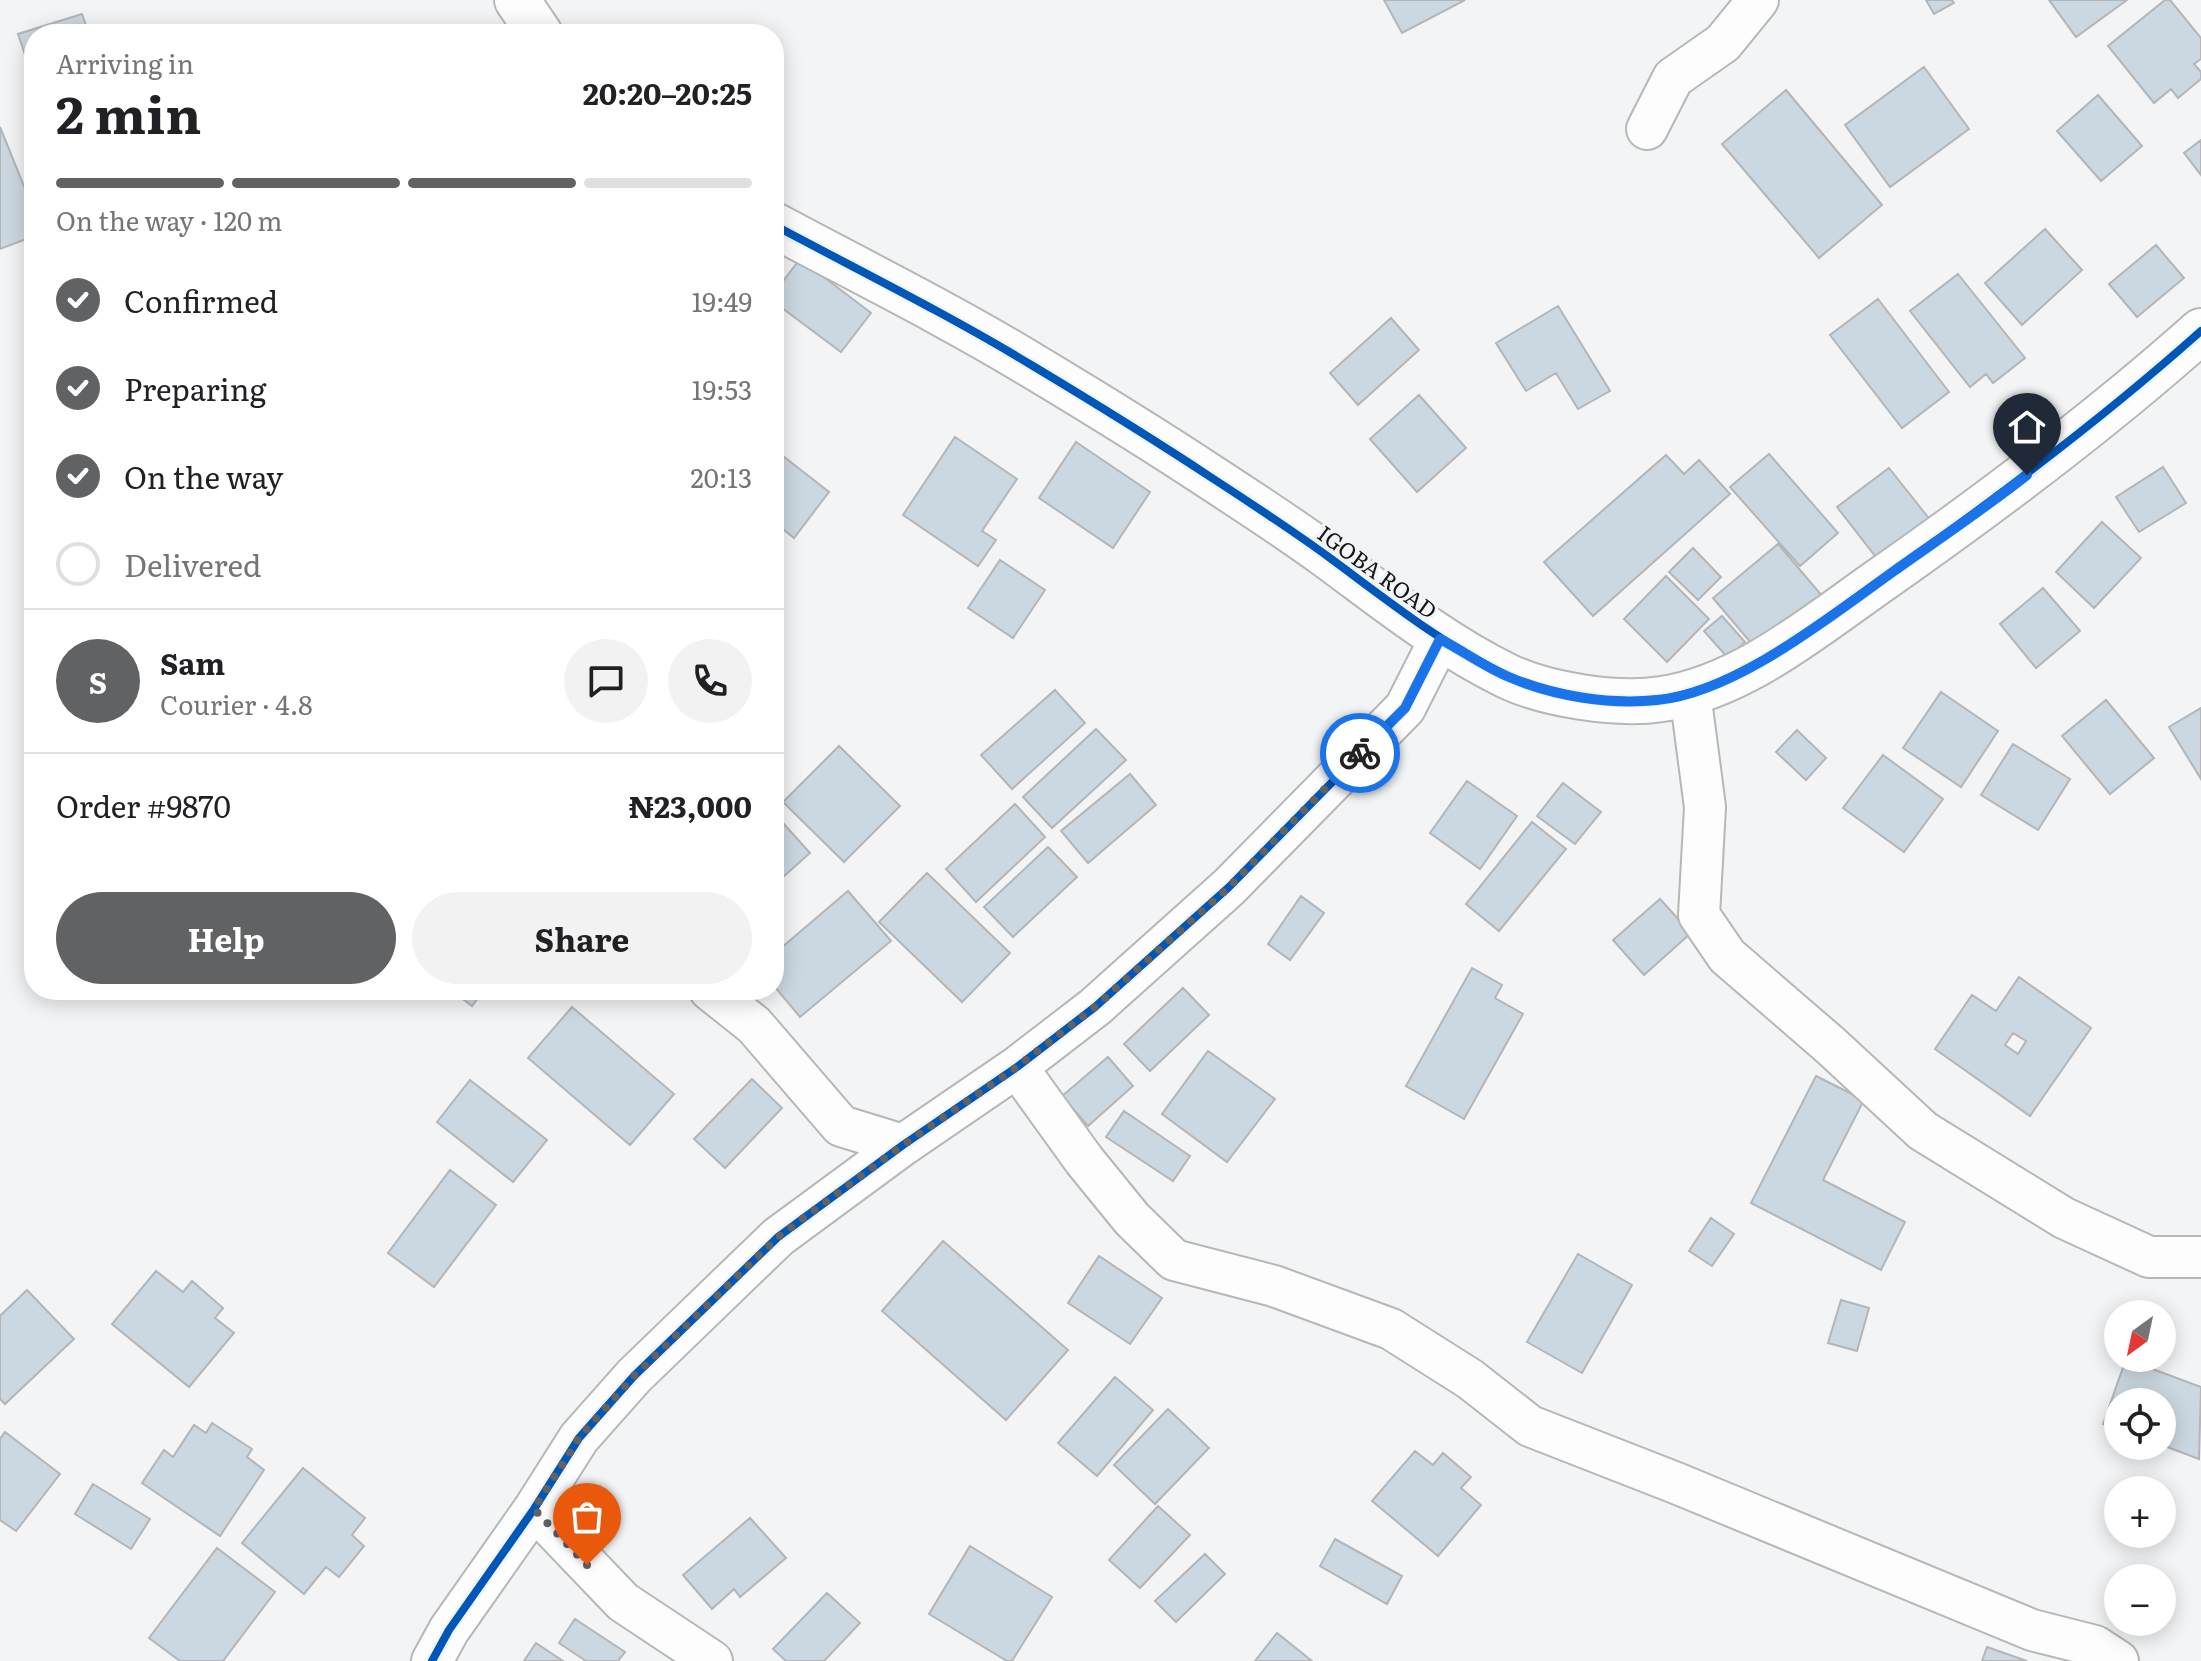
<!DOCTYPE html>
<html lang="en">
<head>
<meta charset="utf-8">
<style>
	:root { --surface:#fff; --page:#f2f2f2; --text:#202124; --muted:#757577; --line:#e0e0e0; --accent:#616263 }
	body { margin:0; font-family:Literata,serif; background:var(--page); color:var(--text); height:100vh; display:flex; flex-direction:column; font-size:30px; white-space:nowrap }
	* { box-sizing:border-box; margin:0 }
	p { font-size:26px; color:var(--muted) }
	.icon { flex:none; width:44px; height:44px; fill:none; stroke:currentColor; stroke-width:2; stroke-linecap:round; stroke-linejoin:round }
	.map { position:relative; flex:1; overflow:hidden }
	.sheet { position:absolute; left:24px; top:24px; width:760px; height:976px; display:flex; flex-direction:column; background:var(--surface); border-radius:32px; box-shadow:0 4px 20px #0003 }
	.sheet>* { flex:none }
	.needle { width:52px; rotate:213deg }
	.buttons { position:absolute; left:2104px; top:1300px; display:grid; gap:16px }
	.buttons a { display:grid; place-items:center; width:72px; height:72px; border-radius:50%; background:var(--surface); box-shadow:0 4px 20px #0003; font-size:40px }
	.pin { position:absolute; display:grid; place-items:center; width:68px; height:68px; color:#fff; margin:-82px -34px; border-radius:50% 50% 50% 0; rotate:-45deg; box-shadow:0 0 8px #0007 }
	.pin .icon { rotate:45deg }
	.courier { position:absolute; display:grid; place-items:center; width:80px; height:80px; margin:-40px; border:6px solid #1a73e8; border-radius:50%; background:#fff; color:#222; box-shadow:0 2px 10px #0007 }
	.headline em { font-style:normal; font-weight:700 }
	.headline div { display:flex; flex-direction:column-reverse }
	.headline { display:flex; align-items:center; justify-content:space-between; height:136px; padding:0 32px }
	h1 { font-size:52px; font-weight:700; line-height:60px }
	.bar { display:grid; grid-template-columns:repeat(4,1fr); gap:12px 8px; align-content:center; height:96px; padding:0 32px }
	.bar i { height:10px; border-radius:6px; background:var(--line) }
	.bar .selected { background:var(--accent) }
	.bar p { grid-column:span 4 }
	.line { display:flex; align-items:center; gap:20px; padding:0 32px; border-top:2px solid var(--line) }
	.line div { flex:1 }
	.round { display:grid; place-items:center; flex:none; width:84px; height:84px; border-radius:42px; background:var(--page) }
	ol { padding:0 32px; list-style:none }
	li { display:flex; align-items:center; gap:24px; height:88px }
	li p { margin-inline-start:auto }
	li .icon { padding:8px; border-radius:50%; background:var(--accent); color:#fff; stroke-width:4 }
	li:last-child { color:var(--muted) }
	li i { width:44px; height:44px; border:4px solid var(--line); border-radius:50% }
	.button { display:flex; gap:16px; margin-top:auto; padding:16px 32px }
	.button a { flex:1; height:92px; border-radius:48px; background:var(--accent); color:#fff; font-size:32px; font-weight:700; line-height:92px; text-align:center }
	.button a+a { background:var(--page); color:var(--text) }
	.map>svg:first-child { display:block }
	.building { fill:#ccd8e1; stroke:#b4b5b6; stroke-width:2; fill-rule:evenodd }
	.lines { fill:none; stroke-linecap:round; stroke-linejoin:round }
	.minor-casing { stroke:#b6b7b7; stroke-width:44 }
	.tertiary-casing { stroke:#b6b7b7; stroke-width:48 }
	.minor { stroke:#fdfdfe; stroke-width:40 }
	.tertiary { stroke:#fdfdfe; stroke-width:44 }
	.cycleway-casing { stroke:#f1f5f6; stroke-width:13 }
	.cycleway { stroke:#0057b8; stroke-width:8 }
	.done { stroke:#616263; stroke-width:8; stroke-dasharray:0 14.4 }
	.route { stroke:#1a73e8; stroke-width:10 }
	.labels { text-anchor:middle; dominant-baseline:central; stroke-width:7; stroke-linejoin:round; paint-order:stroke }
	.street-label { font-size:22px; fill:#131415; stroke:#f1f5f6 }
</style>
</head>
<body>
<div class="map">
<svg width="2201" height="1661" viewBox="0 0 2201 1661">
	<rect width="100%" height="100%" fill="#f2f4f5"/>
	<path class="building" d="M1384,0H1465L1402,33Z
		M1926,0H1952L1954,3L1934,14Z
		M2049,0H2127L2076,37Z
		M2165,0H2170L2201,38V59L2194,64L2201,72V79L2178,98L2171,89L2154,103L2108,46Z
		M82,14L89,34H34V82L18,34Z
		M1924,67L1969,129L1890,187L1845,125Z
		M1786,90L1882,205L1819,258L1722,144Z
		M2098,95L2142,146L2101,181L2057,131Z
		M0,127L34,211V236L0,249Z
		M2201,140V175L2184,153Z
		M2045,229L2082,270L2022,325L1985,283Z
		M2156,245L2184,278L2137,317L2109,284Z
		M800,259L871,313L841,352L774,302V293Z
		M1958,274L2025,358L1993,383L1986,374L1970,387L1910,311Z
		M1878,299L1949,392L1902,428L1830,335Z
		M1558,306L1610,391L1578,409L1556,373L1526,391L1496,343Z
		M1391,318L1419,350L1358,405L1330,373Z
		M1419,395L1466,448L1417,492L1370,439Z
		M955,437L1017,479L982,531L996,540L978,566L903,515Z
		M1076,442L1150,492L1113,548L1039,498Z
		M774,449L829,492L794,538L774,522Z
		M1769,454L1838,533L1800,566L1730,487Z
		M1666,455L1684,474L1699,460L1730,494L1593,616L1544,562Z
		M2163,467L2186,503L2139,532L2116,497Z
		M1889,468L1931,521L1879,561L1837,507Z
		M2102,522L2141,558L2094,608L2056,572Z
		M1778,544L1828,603L1763,657L1713,598Z
		M1693,548L1721,577L1698,600L1669,572Z
		M1000,560L1045,590L1013,638L968,608Z
		M1666,576L1709,619L1667,662L1624,619Z
		M2043,588L2080,631L2036,668L2000,624Z
		M1722,616L1745,642L1728,658L1704,631Z
		M1055,690L1085,723L1012,789L981,755Z
		M1941,692L1998,731L1961,787L1903,748Z
		M2106,700L2154,758L2110,794L2062,736Z
		M2201,708V779L2169,727Z
		M1096,729L1126,760L1052,828L1023,797Z
		M1797,730L1826,758L1806,780L1776,752Z
		M2013,744L2070,779L2038,830L1981,795Z
		M839,746L900,806L844,862L783,802Z
		M1883,755L1943,799L1904,852L1843,808Z
		M1130,774L1156,805L1088,863L1061,831Z
		M1467,781L1517,816L1480,869L1430,833Z
		M1563,783L1601,812L1575,844L1537,816Z
		M1015,804L1045,837L976,902L946,869Z
		M774,813L810,853L774,885Z
		M1532,822L1566,849L1499,931L1466,904Z
		M1048,847L1077,877L1013,937L984,907Z
		M927,873L1010,953L962,1002L879,922Z
		M848,891L891,941L800,1017L774,986V954Z
		M1301,896L1324,913L1290,960L1268,944Z
		M1660,899L1691,933L1644,975L1613,940Z
		M1472,968L1502,985L1495,998L1523,1014L1464,1119L1406,1086Z
		M2019,977L2091,1028L2030,1116L1935,1049L1972,995L1996,1011ZM2013,1033L2026,1041L2018,1054L2005,1045Z
		M1183,988L1209,1015L1150,1071L1124,1044Z
		M451,990H484L472,1006Z
		M572,1007L674,1094L630,1145L528,1058Z
		M1208,1051L1275,1099L1227,1162L1162,1114Z
		M1108,1057L1133,1086L1088,1126L1062,1096Z
		M1816,1076L1864,1100L1823,1180L1905,1222L1881,1270L1751,1203Z
		M752,1079L782,1108L725,1168L694,1139Z
		M470,1080L547,1140L513,1182L437,1122Z
		M1124,1111L1190,1156L1173,1181L1106,1137Z
		M450,1170L496,1205L434,1287L388,1253Z
		M1711,1218L1734,1234L1712,1266L1689,1251Z
		M943,1241L1068,1350L1006,1420L882,1311Z
		M1578,1254L1632,1285L1582,1373L1527,1342Z
		M1099,1256L1162,1298L1130,1344L1068,1303Z
		M156,1271L183,1292L192,1281L223,1308L215,1318L234,1333L189,1387L112,1324Z
		M27,1290L74,1339L5,1404L0,1399V1316Z
		M1841,1300L1869,1308L1857,1351L1828,1343Z
		M2126,1359L2201,1387L2199,1459L2162,1445V1402H2118V1429L2103,1424Z
		M1115,1377L1153,1410L1097,1476L1058,1443Z
		M1168,1409L1209,1448L1155,1504L1114,1465Z
		M212,1423L252,1449L247,1457L264,1470L220,1536L142,1483L164,1450L173,1457L194,1425L206,1433Z
		M5,1432L60,1474L16,1531L0,1520V1439Z
		M1415,1451L1433,1465L1443,1453L1471,1477L1461,1488L1481,1505L1438,1556L1372,1501Z
		M303,1468L365,1518L352,1535L364,1546L339,1577L326,1567L304,1594L242,1543Z
		M93,1484L150,1519L131,1549L75,1514Z
		M1158,1506L1190,1535L1140,1588L1109,1560Z
		M750,1518L786,1558L740,1597L734,1589L712,1609L683,1575Z
		M1335,1539L1402,1576L1387,1604L1320,1566Z
		M970,1546L1052,1597L1012,1661H1007L929,1614Z
		M217,1548L275,1592L223,1661H180L149,1638Z
		M1205,1554L1225,1574L1176,1622L1155,1601Z
		M827,1593L860,1623L824,1661H786L773,1649Z
		M575,1619L625,1652L618,1661H586L559,1643Z
		M1277,1633L1312,1661H1255Z
		M536,1643L563,1661H524Z
		M1987,1647L2027,1661H1982Z"/>
	<g class="lines">
		<defs>
			<path id="minor" d="M1647,129L1673,78L1723,43L1758,0
				M1690,693L1705,807L1699,915L1727,956L1830,1045L1923,1131L2064,1218L2149,1257H2201
				M710,990L754,1025L841,1126L903,1145
				M1017,1067L1084,1160L1132,1219L1174,1260L1274,1286L1391,1329L1470,1379L1530,1426L1676,1483L2032,1630L2095,1646L2118,1661
				M534,1509L623,1602L712,1661
				M432,1661L449,1630L534,1509L579,1438L634,1376L778,1237L903,1145L1017,1067L1095,1007L1229,887L1405,708L1440,639"/>
			<path id="tertiary" d="M517,0L540,34
				M774,225C860,271 949,315 1033,366C1093,402 1153,439 1212,478C1252,504 1292,530 1330,558C1387,600 1442,644 1505,675C1545,695 1618,706 1662,699C1741,687 1811,629 1875,584C1988,505 2098,423 2201,331"/>
		</defs>
		<use href="#minor" class="minor-casing"/>
		<use href="#tertiary" class="tertiary-casing"/>
		<use href="#minor" class="minor"/>
		<use href="#tertiary" class="tertiary"/>
		<defs>
			<path id="cycleway" d="M774,225C860,271 949,315 1033,366C1093,402 1153,439 1212,478C1252,504 1292,530 1330,558C1387,600 1442,644 1505,675C1545,695 1618,706 1662,699C1741,687 1811,629 1875,584C1988,505 2098,423 2201,331
				M432,1661L449,1630L534,1509L579,1438L634,1376L778,1237L903,1145L1017,1067L1095,1007L1229,887L1405,708L1440,639"/>
		</defs>
		<use href="#cycleway" class="cycleway-casing"/>
		<use href="#cycleway" class="cycleway"/>
	</g>
	<g class="lines">
		<path class="done" d="M587,1565L534,1509L579,1438L634,1376L778,1237L903,1145L1017,1067L1095,1007L1229,887L1360,753"/>
		<path class="route" d="M1360,753L1405,708L1440,639C1463,651 1485,667 1509,677C1553,696 1609,705 1657,700C1735,693 1831,616 1894,571C1939,539 1984,509 2027,475"/>
	</g>
	<g class="labels">
		<g class="street-label">
			<text transform="translate(1378 571) rotate(36)">IGOBA ROAD</text>
		</g>
	</g>
</svg>
<div class="buttons">
<a><svg class="needle" viewBox="-14 -14 28 28"><path d="M0-13l5 13h-10z" fill="#e53935"/><path d="M0 13l5-13h-10z" fill="#757577"/></svg></a>
<a><svg class="icon" aria-label="locate" viewBox="0 0 24 24"><circle cx="12" cy="12" r="6"/><path d="M12 2v4M12 18v4M2 12h4M18 12h4"/></svg></a>
<a>+</a>
<a>−</a>
</div>
<div class="pin" style="left:587px;top:1565px;background:#ea580c"><svg class="icon" aria-label="bag" viewBox="0 0 24 24"><path d="M5 8h14l-1 12H6zM9 8a3 3 0 0 1 6 0"/></svg></div>
<div class="pin" style="left:2027px;top:475px;background:#1f2937"><svg class="icon" aria-label="home" viewBox="0 0 24 24"><path d="M3 11l9-7 9 7M6 9v11h12V9"/></svg></div>
<div class="courier" style="left:1360px;top:753px"><svg class="icon" aria-label="bike" viewBox="0 0 24 24"><circle cx="6" cy="16" r="4"/><circle cx="18" cy="16" r="4"/><path d="M6 16l4-8h5l3 8M10 8l3 8H6M13 5h3"/></svg></div>
<section class="sheet">
<div class="headline"><div><h1>2 min</h1><p>Arriving in</p></div><em>20:20–20:25</em></div>
<div class="bar"><i class="selected"></i><i class="selected"></i><i class="selected"></i><i></i><p>On the way · 120 m</p></div>
<ol>
<li><svg class="icon" aria-label="check" viewBox="0 0 24 24"><path d="M5 12l5 5 9-10"/></svg>Confirmed<p>19:49</p></li>
<li><svg class="icon" aria-label="check" viewBox="0 0 24 24"><path d="M5 12l5 5 9-10"/></svg>Preparing<p>19:53</p></li>
<li><svg class="icon" aria-label="check" viewBox="0 0 24 24"><path d="M5 12l5 5 9-10"/></svg>On the way<p>20:13</p></li>
<li><i></i>Delivered</li>
</ol>
<div class="line" style="height:144px"><b class="round" style="background:var(--accent);color:#fff">S</b><div><b>Sam</b><p>Courier · 4.8</p></div><a class="round"><svg class="icon" aria-label="chat" viewBox="0 0 24 24"><path d="M4 5h16v11H9l-5 4z"/></svg></a><a class="round"><svg class="icon" aria-label="phone" viewBox="0 0 24 24"><path d="M5 4h4l2 5-3 2q2 4 5 5l2-3 5 2v4C11 20 4 13 5 4z"/></svg></a></div>
<div class="line" style="height:104px"><div>Order #9870</div><b>₦23,000</b></div>
<div class="button"><a>Help</a><a>Share</a></div>
</section>
</div>
</body>
</html>
